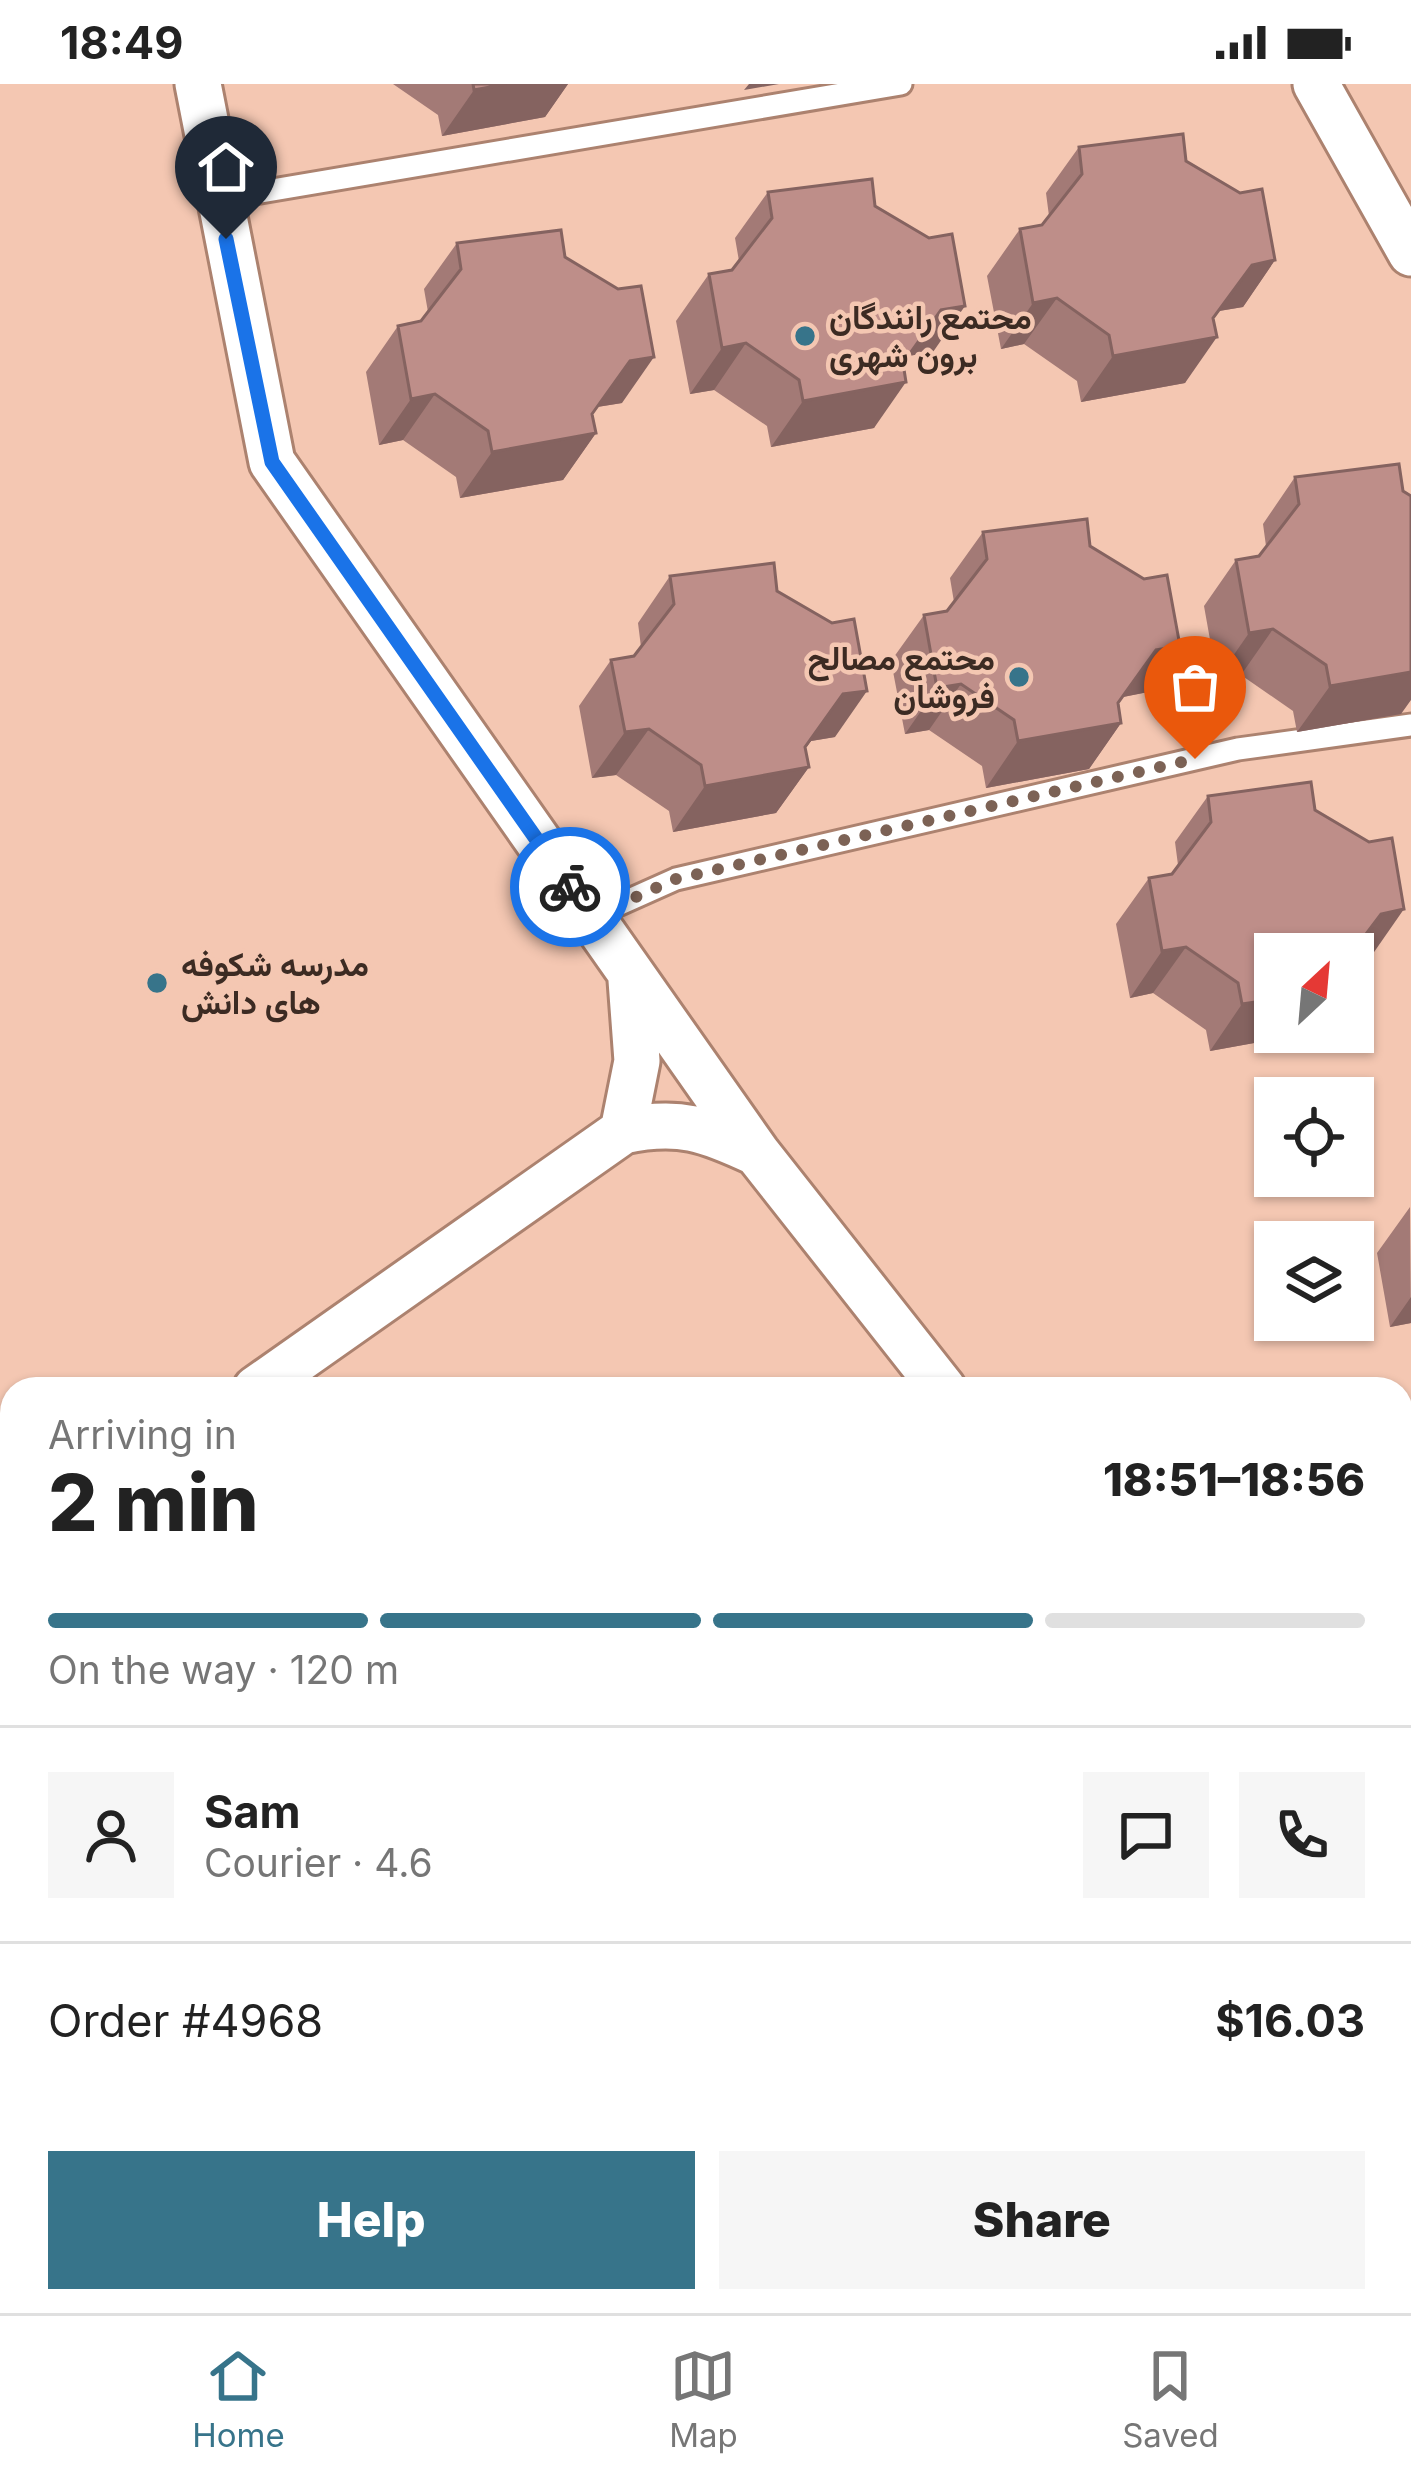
<!DOCTYPE html>
<html lang="en">
<head>
<meta charset="utf-8">
<style>
	:root { --surface:#fff; --page:#f6f6f6; --text:#222; --muted:#767676; --line:#e0e0e0; --accent:#37748a }
	body { margin:0; font-family:Inter,Vazirmatn,sans-serif; background:var(--page); color:var(--text); height:100vh; display:flex; flex-direction:column; font-size:45px; white-space:nowrap }
	* { box-sizing:border-box; margin:0 }
	p { font-size:39px; color:var(--muted) }
	.icon { flex:none; width:66px; height:66px; fill:none; stroke:currentColor; stroke-width:2; stroke-linecap:round; stroke-linejoin:round }
	.map { position:relative; flex:1; overflow:hidden }
	.sheet { position:absolute; left:0px; top:1293px; width:1413px; height:936px; display:flex; flex-direction:column; background:var(--surface); border-radius:36px 36px 0 0; box-shadow:0 3px 9px #0004 }
	.sheet>* { flex:none }
	.needle { width:78px; rotate:26deg }
	.buttons { position:absolute; left:1254px; top:849px; display:grid; gap:24px }
	.buttons a { display:grid; place-items:center; width:120px; height:120px; border-radius:0px; background:var(--surface); box-shadow:0 3px 9px #0004; font-size:60px }
	.pin { position:absolute; display:grid; place-items:center; width:102px; height:102px; color:#fff; margin:-123px -51px; border-radius:50% 50% 50% 0; rotate:-45deg; box-shadow:0 0 12px #0007 }
	.pin .icon { rotate:45deg }
	.courier { position:absolute; display:grid; place-items:center; width:120px; height:120px; margin:-60px; border:9px solid #1a73e8; border-radius:50%; background:#fff; color:#222; box-shadow:0 3px 15px #0007 }
	.headline em { font-style:normal; font-weight:800 }
	.headline div { display:flex; flex-direction:column-reverse }
	.headline { display:flex; align-items:center; justify-content:space-between; height:204px; padding:0 48px }
	h1 { font-size:78px; font-weight:800; line-height:90px }
	.bar { display:grid; grid-template-columns:repeat(4,1fr); gap:18px 12px; align-content:center; height:144px; padding:0 48px }
	.bar i { height:15px; border-radius:9px; background:var(--line) }
	.bar .active { background:var(--accent) }
	.bar p { grid-column:span 4 }
	.line { display:flex; align-items:center; gap:30px; padding:0 48px; border-top:3px solid var(--line) }
	.line div { flex:1 }
	.round { display:grid; place-items:center; flex:none; width:126px; height:126px; border-radius:0px; background:var(--page) }
	.primary-button { display:flex; gap:24px; margin-top:auto; padding:24px 48px }
	.primary-button a { flex:1; height:138px; border-radius:0px; background:var(--accent); color:#fff; font-size:48px; font-weight:800; line-height:138px; text-align:center }
	.primary-button a+a { background:var(--page); color:var(--text) }
	.status { display:flex; justify-content:space-between; align-items:center; height:84px; padding:0 60px; background:var(--surface); direction:ltr }
	.status svg { height:33px; fill:currentColor }
	.dock { display:flex; justify-content:space-around; align-items:center; height:168px; border-top:3px solid var(--line); background:var(--surface); font-size:33px; color:var(--muted) }
	.dock a { display:grid; justify-items:center; gap:6px }
	.dock .active { color:var(--accent) }
	.map>svg:first-child { display:block }
	.lines { fill:none; stroke-linecap:round; stroke-linejoin:round }
	.service-casing { stroke:#ac826f; stroke-width:27 }
	.minor-casing { stroke:#ac826f; stroke-width:51 }
	.service { stroke:#fff; stroke-width:21 }
	.minor { stroke:#fff; stroke-width:45 }
	.wall { fill:#a37a76 }
	.shaded-wall { fill:#856360 }
	.building { fill:#be8e89; stroke:#856360; stroke-width:3 }
	.done { stroke:#7c6255; stroke-width:12; stroke-dasharray:0 21.6 }
	.route { stroke:#1a73e8; stroke-width:15 }
	.poi-dot { fill:#37748a; stroke:#f4c7b2; stroke-width:4.5 }
	.labels { text-anchor:middle; dominant-baseline:central; stroke-width:9; stroke-linejoin:round; paint-order:stroke }
	.poi-label { font-size:33px; font-weight:bold; fill:#3c2b23; stroke:#f4c7b2; text-anchor:start }
</style>
</head>
<body>
<div class="status"><b>18:49</b><svg viewBox="0 0 49 12"><path d="M0 12V9h3v3zM5 12V6h3v6zM10 12V3h3v9zM15 12V0h3v12zM26 1h20v11H26zM47 4h2v5h-2z"/></svg></div>
<div class="map">
<svg width="1411" height="2229" viewBox="0 0 1411 2229">
	<rect width="100%" height="100%" fill="#f4c7b2"/>
	<g class="lines">
		<defs>
			<path id="service" d="M219,115L901,0
				M591,833L676,795L1238,665L1411,641
				M1401,1371L1411,1369"/>
			<path id="minor" d="M198,0L272,378L757,1069L943,1305
				M1316,0L1411,169
				M623,1047L637,977L631,896
				M256,1305L623,1047C679,1035 706,1045 757,1069
				M0,1442L12,1458
				M1401,1906L1411,1919
				M1401,2038L1411,2033
				M565,2217L567,2229"/>
		</defs>
		<use href="#service" class="service-casing"/>
		<use href="#minor" class="minor-casing"/>
		<use href="#service" class="service"/>
		<use href="#minor" class="minor"/>
	</g>
	<path class="wall" d="M393,0H568L545,33L442,52L438,31Z
		M1079,63L1186,77L1275,176L1243,223L1219,227L1213,235L1185,299L1081,318L1077,297L1024,260L1001,265L987,192L1020,145L1042,141L1049,132L1046,109Z
		M768,108L875,122L933,268L908,272L903,280L874,344L771,363L767,342L714,306L690,310L676,237L709,190L732,186L739,177L735,154Z
		M457,159L565,173L622,319L597,323L592,331L596,349L563,396L460,414L456,393L403,356L379,361L366,288L398,242L421,237L428,228L424,205Z
		M1295,393L1401,630L1297,648L1293,627L1241,591L1217,595L1204,522L1236,476L1259,472L1266,462L1263,440Z
		M983,448L1090,462L1180,562L1148,608L1123,613L1118,620L1121,639L1089,685L986,704L982,682L929,646L905,650L891,577L924,531L947,527L954,518L950,494Z
		M670,492L777,507L835,653L811,657L805,664L809,683L776,729L673,748L669,727L616,691L592,694L579,622L611,576L634,572L641,563L638,539Z
		M1208,712L1315,726L1372,871L1353,875V870H1275L1314,948L1210,967L1206,946L1153,909L1130,914L1116,840L1149,794L1172,790L1178,781L1175,758Z
		M1410,1123L1411,1239L1390,1243L1377,1169Z
		M1411,1406V1661L1401,1663V1408Z
		M1411,2136V2229H1361V2227L1359,2229H1217L1216,2217H1401V2137Z
		M659,2217H1207L1198,2229H620L626,2221Z"/>
	<path class="shaded-wall" d="M506,0H568L545,33L442,52L474,6Z
		M749,0H779L744,6Z
		M1275,176L1243,223L1219,227L1198,257L1217,253L1185,299L1081,318L1113,272L1252,181Z
		M1057,214L1024,260L1001,265L1033,219Z
		M965,222L933,268L908,272L887,302L906,298L874,344L771,363L803,317L941,226Z
		M746,259L714,306L690,310L722,264Z
		M654,273L622,319L597,323L576,353L596,349L563,396L460,414L492,368L630,277Z
		M435,310L403,356L379,361L411,315Z
		M1273,545L1241,591L1217,595L1249,549Z
		M1180,562L1148,608L1123,613L1102,642L1121,639L1089,685L986,704L1018,657L1156,566Z
		M1411,588V616L1401,630L1297,648L1330,602Z
		M961,600L929,646L905,650L937,604Z
		M867,607L835,653L811,657L790,686L809,683L776,729L673,748L705,702L843,610Z
		M649,645L616,691L592,694L625,648Z
		M1404,825L1372,871L1353,875V870H1351L1381,830Z
		M1186,863L1153,909L1130,914L1162,867Z
		M1275,915V948H1314L1210,967L1242,920Z
		M1411,1213V1239L1390,1243Z
		M1411,1642V1661L1401,1663V1657Z
		M12,1772V1805L4,1816L0,1773Z
		M12,1894V1937L0,1939V1896Z
		M12,2173V2215L0,2217V2174Z
		M1411,2183V2198L1401,2212V2184Z
		M1105,2217L1096,2229H1070L1077,2219Z
		M1172,2217H1207L1198,2229H1164Z
		M1240,2217H1266L1258,2229H1232Z
		M1333,2217H1368L1359,2229H1324Z
		M1371,2217H1397L1390,2228L1363,2229Z
		M1075,2218L1067,2229H1033L1037,2222Z"/>
	<path class="building" d="M473,0H506L474,6Z
		M1183,50L1186,77L1240,109L1262,105L1275,176L1252,181L1213,234L1217,253L1113,272L1109,251L1057,214L1033,219L1020,145L1042,141L1082,90L1079,63Z
		M872,95L875,122L929,154L952,150L965,222L941,226L903,279L906,298L803,317L799,296L746,259L722,264L709,190L732,186L772,134L768,108Z
		M561,146L565,173L618,205L641,202L654,273L630,277L592,330L596,349L492,368L488,347L435,310L411,315L398,242L421,237L461,185L457,159Z
		M1399,380L1403,407L1411,412V588L1330,602L1326,581L1273,545L1249,549L1236,476L1259,472L1299,420L1295,393Z
		M1087,435L1090,462L1144,495L1167,491L1180,562L1156,566L1118,619L1121,639L1018,657L1014,636L961,600L937,604L924,531L947,527L987,475L983,448Z
		M774,479L777,507L832,539L854,535L867,607L843,610L805,663L809,683L705,702L701,681L649,645L625,648L611,576L634,572L674,520L670,492Z
		M1311,698L1315,726L1369,758L1392,754L1404,825L1381,830L1351,870H1275V915L1242,920L1238,899L1186,863L1162,867L1149,794L1172,790L1211,738L1208,712Z
		M1411,1406V1587L1401,1580V1408Z
		M12,1728V1772L0,1773V1729Z
		M0,1781L7,1847H12V1894L0,1896Z
		M12,2006V2173L0,2174V2007Z
		M1411,2136V2183L1401,2184V2137Z
		M659,2217H768L769,2229H627L626,2221Z
		M770,2217H912L913,2229H771Z
		M933,2217H1075V2218L1037,2222L1038,2229H935Z
		M1106,2217H1181L1182,2229H1107Z
		M1282,2217H1356L1358,2229H1283Z"/>
	<g class="lines">
		<path class="done" d="M570,803L591,833L676,795L1195,675"/>
		<path class="route" d="M226,155L272,378L570,803"/>
	</g>
	<g class="poi-dot">
		<circle cx="805" cy="252" r="12"/>
		<circle cx="1019" cy="593" r="12"/>
		<circle cx="157" cy="899" r="12"/>
	</g>
	<g class="labels">
		<g class="poi-label">
			<text x="829" y="233">محتمع رانندگان<tspan x="829" dy="38">برون شهری</tspan></text>
			<text x="995" y="574" text-anchor="end">محتمع مصالح<tspan x="995" dy="38">فروشان</tspan></text>
			<text x="181" y="880">مدرسه شکوفه<tspan x="181" dy="38">های دانش</tspan></text>
		</g>
	</g>
</svg>
<div class="buttons">
<a><svg class="needle" viewBox="-14 -14 28 28"><path d="M0-13l5 13h-10z" fill="#e53935"/><path d="M0 13l5-13h-10z" fill="#767676"/></svg></a>
<a><svg class="icon" aria-label="locate" viewBox="0 0 24 24"><circle cx="12" cy="12" r="6"/><path d="M12 2v4M12 18v4M2 12h4M18 12h4"/></svg></a>
<a><svg class="icon" aria-label="layers" viewBox="0 0 24 24"><path d="M12 4l9 5-9 5-9-5zM3 14l9 5 9-5"/></svg></a>
</div>
<div class="pin" style="left:1195px;top:675px;background:#ea580c"><svg class="icon" aria-label="bag" viewBox="0 0 24 24"><path d="M5 8h14l-1 12H6zM9 8a3 3 0 0 1 6 0"/></svg></div>
<div class="pin" style="left:226px;top:155px;background:#1f2937"><svg class="icon" aria-label="home" viewBox="0 0 24 24"><path d="M3 11l9-7 9 7M6 9v11h12V9"/></svg></div>
<div class="courier" style="left:570px;top:803px"><svg class="icon" aria-label="bike" viewBox="0 0 24 24"><circle cx="6" cy="16" r="4"/><circle cx="18" cy="16" r="4"/><path d="M6 16l4-8h5l3 8M10 8l3 8H6M13 5h3"/></svg></div>
<section class="sheet">
<div class="headline"><div><h1>2 min</h1><p>Arriving in</p></div><em>18:51–18:56</em></div>
<div class="bar"><i class="active"></i><i class="active"></i><i class="active"></i><i></i><p>On the way · 120 m</p></div>
<div class="line" style="height:216px"><a class="round"><svg class="icon" aria-label="person" viewBox="0 0 24 24"><circle cx="12" cy="8" r="4"/><path d="M4 21q1-7 8-7t8 7"/></svg></a><div><b>Sam</b><p>Courier · 4.6</p></div><a class="round"><svg class="icon" aria-label="chat" viewBox="0 0 24 24"><path d="M4 5h16v11H9l-5 4z"/></svg></a><a class="round"><svg class="icon" aria-label="phone" viewBox="0 0 24 24"><path d="M5 4h4l2 5-3 2q2 4 5 5l2-3 5 2v4C11 20 4 13 5 4z"/></svg></a></div>
<div class="line" style="height:156px"><div>Order #4968</div><b>$16.03</b></div>
<div class="primary-button"><a>Help</a><a>Share</a></div>
</section>
</div>
<nav class="dock">
<a class="active"><svg class="icon" aria-label="home" viewBox="0 0 24 24"><path d="M3 11l9-7 9 7M6 9v11h12V9"/></svg>Home</a>
<a><svg class="icon" aria-label="map" viewBox="0 0 24 24"><path d="M3 6l6-2 6 2 6-2v14l-6 2-6-2-6 2zM9 4v14M15 6v14"/></svg>Map</a>
<a><svg class="icon" aria-label="saved" viewBox="0 0 24 24"><path d="M7 4h10v16l-5-4-5 4z"/></svg>Saved</a>
</nav>
</body>
</html>
